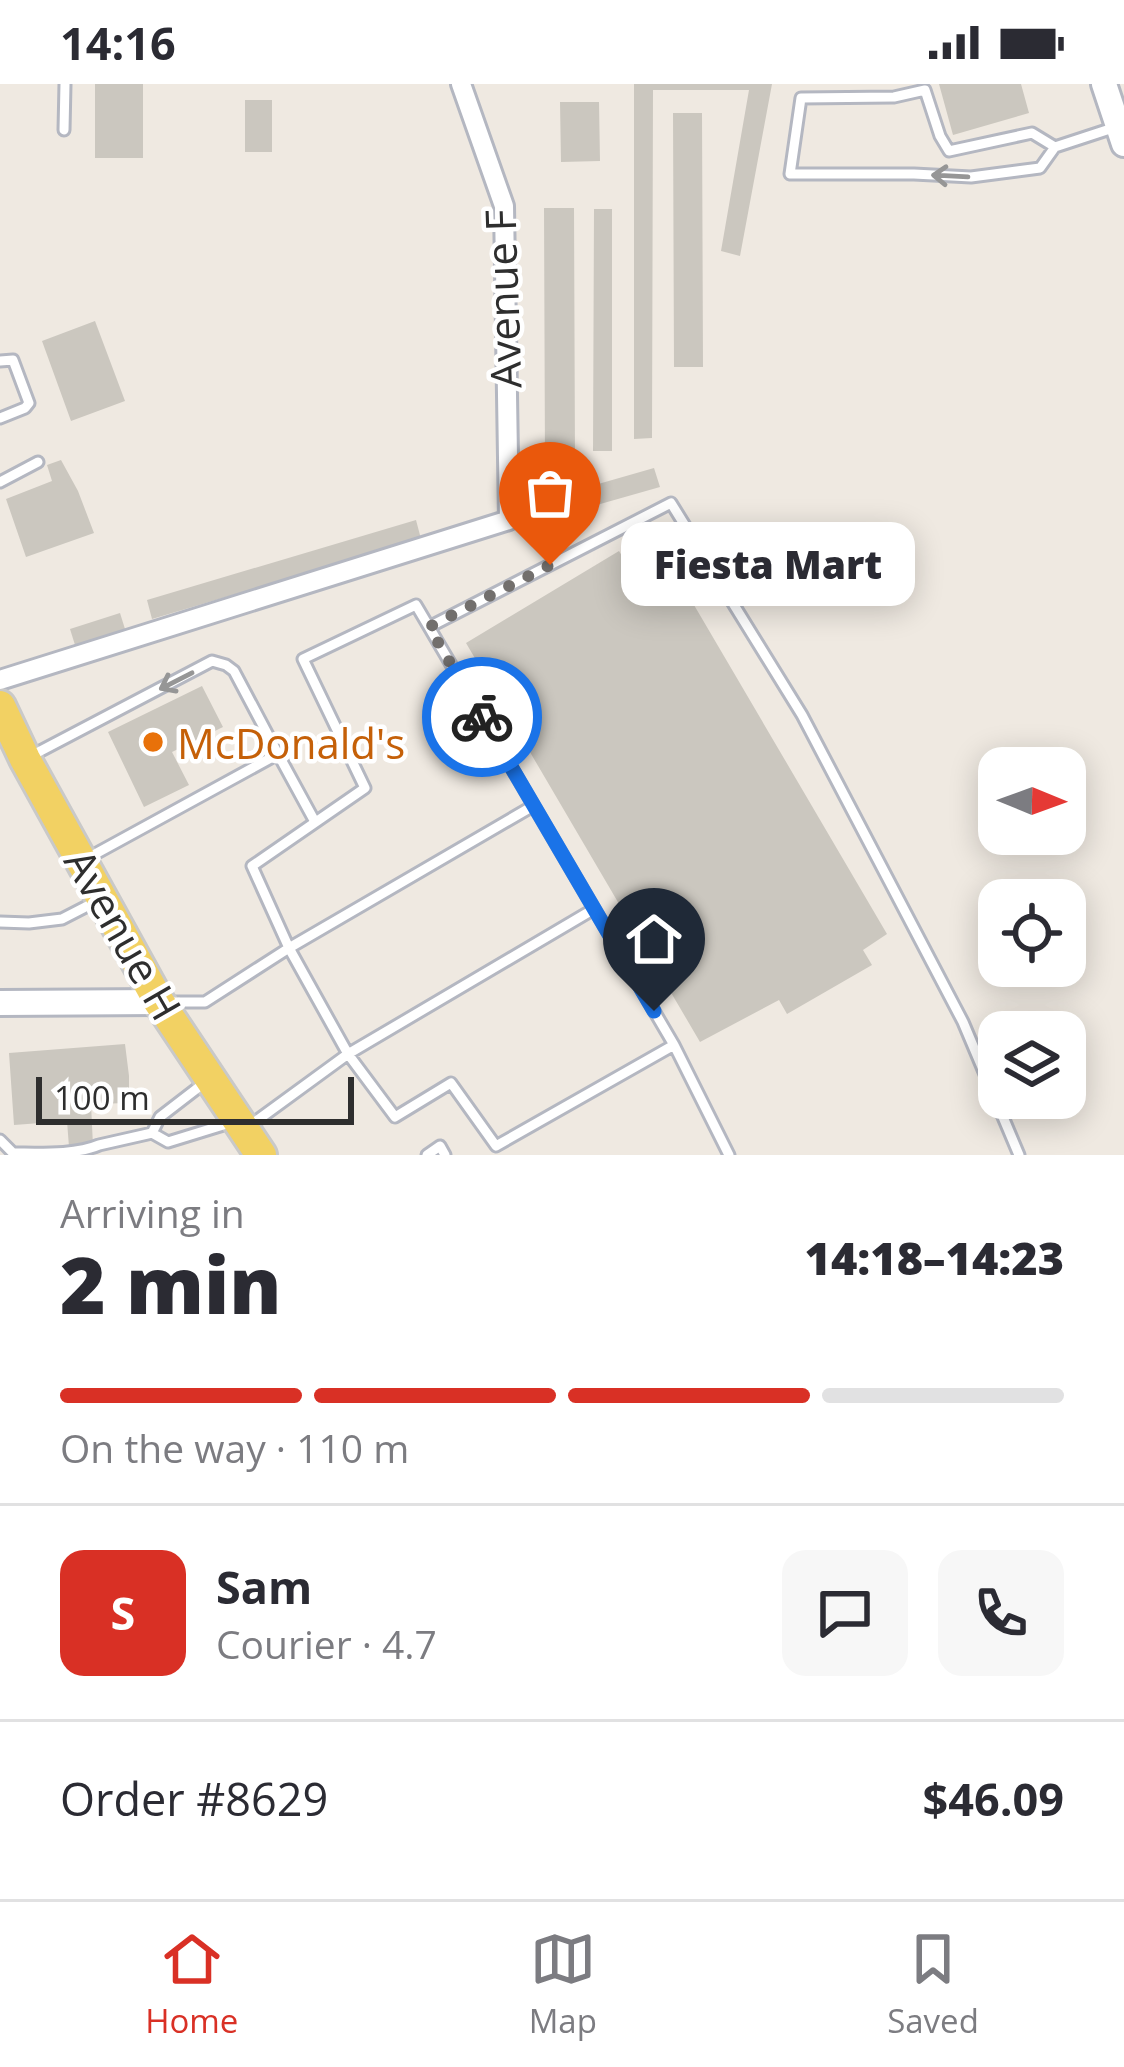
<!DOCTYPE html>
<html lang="en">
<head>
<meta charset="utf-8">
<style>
	:root { --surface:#fff; --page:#f7f7f7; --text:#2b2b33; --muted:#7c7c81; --line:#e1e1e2; --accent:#d93025 }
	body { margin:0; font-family:"Open Sans",sans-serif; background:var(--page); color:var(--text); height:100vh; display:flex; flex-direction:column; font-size:45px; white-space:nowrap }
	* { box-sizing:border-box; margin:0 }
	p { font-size:39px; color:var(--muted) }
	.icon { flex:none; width:66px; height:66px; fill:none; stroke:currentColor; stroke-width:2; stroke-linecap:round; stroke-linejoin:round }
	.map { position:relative; height:1071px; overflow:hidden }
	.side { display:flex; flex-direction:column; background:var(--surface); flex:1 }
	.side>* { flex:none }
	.needle { width:78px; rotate:91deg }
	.buttons { position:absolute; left:978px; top:663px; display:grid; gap:24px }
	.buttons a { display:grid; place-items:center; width:108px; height:108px; border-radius:24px; background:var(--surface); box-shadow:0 6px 30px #0003; font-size:60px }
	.scale { position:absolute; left:36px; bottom:30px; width:318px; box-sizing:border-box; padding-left:12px; border:6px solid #2e2e2e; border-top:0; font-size:33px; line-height:42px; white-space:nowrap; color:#2e2e2e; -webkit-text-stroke:9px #fff; paint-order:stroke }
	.pin { position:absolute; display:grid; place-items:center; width:102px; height:102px; color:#fff; margin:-123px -51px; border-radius:50% 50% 50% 0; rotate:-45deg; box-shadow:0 0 12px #0007 }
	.pin .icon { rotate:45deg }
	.courier { position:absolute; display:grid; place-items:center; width:120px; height:120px; margin:-60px; border:9px solid #1a73e8; border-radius:50%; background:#fff; color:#222; box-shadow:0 3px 15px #0007 }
	.bubble { position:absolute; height:84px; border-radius:24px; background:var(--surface); box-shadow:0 6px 30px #0003; font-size:39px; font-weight:800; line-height:84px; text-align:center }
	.overview em { font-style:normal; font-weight:800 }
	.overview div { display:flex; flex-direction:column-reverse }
	.overview { display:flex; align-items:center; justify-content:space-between; height:204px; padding:0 60px }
	h1 { font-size:78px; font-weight:800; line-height:90px }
	.bar { display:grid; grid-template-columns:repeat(4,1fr); gap:18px 12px; align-content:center; height:144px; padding:0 60px }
	.bar i { height:15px; border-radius:9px; background:var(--line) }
	.bar .current { background:var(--accent) }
	.bar p { grid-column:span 4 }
	.line { display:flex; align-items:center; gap:30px; padding:0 60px; border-top:3px solid var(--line) }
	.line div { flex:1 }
	.round { display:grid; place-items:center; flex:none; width:126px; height:126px; border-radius:24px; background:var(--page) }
	.status { display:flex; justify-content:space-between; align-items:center; height:84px; padding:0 60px; background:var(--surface); direction:ltr }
	.status svg { height:33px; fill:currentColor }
	.tab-bar { display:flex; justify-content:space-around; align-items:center; height:168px; border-top:3px solid var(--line); background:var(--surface); font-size:33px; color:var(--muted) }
	.tab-bar a { display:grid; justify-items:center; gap:6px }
	.tab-bar .current { color:var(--accent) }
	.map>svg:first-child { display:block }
	.building { fill:#cbc7bf }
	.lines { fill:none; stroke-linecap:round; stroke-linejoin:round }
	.service-casing { stroke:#b4b7c1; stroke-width:15 }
	.minor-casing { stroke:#b4b7c1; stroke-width:24 }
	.tertiary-casing { stroke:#b4b7c1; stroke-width:30 }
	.primary-casing { stroke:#c9c9c9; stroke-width:36 }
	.service { stroke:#fff; stroke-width:9 }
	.minor { stroke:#fff; stroke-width:18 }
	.tertiary { stroke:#fff; stroke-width:24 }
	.primary { stroke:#f2d163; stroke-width:30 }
	.oneway { stroke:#969696 }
	.done { stroke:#726f6d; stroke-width:12; stroke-dasharray:0 21.6 }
	.route { stroke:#1a73e8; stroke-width:15 }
	.food-dot { fill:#e8710a; stroke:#fff; stroke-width:4.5 }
	.labels { text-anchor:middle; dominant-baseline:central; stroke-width:9; stroke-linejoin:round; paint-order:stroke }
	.street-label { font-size:42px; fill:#2e2e2e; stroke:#fff }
	.food-label { font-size:42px; fill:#c56008; stroke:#fff; text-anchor:start }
</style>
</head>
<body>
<div class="status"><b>14:16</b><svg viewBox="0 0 49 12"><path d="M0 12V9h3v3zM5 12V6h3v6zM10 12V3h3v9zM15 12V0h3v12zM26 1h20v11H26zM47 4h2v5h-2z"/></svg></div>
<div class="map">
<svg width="1124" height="1071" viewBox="0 0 1124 1071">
	<rect width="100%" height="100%" fill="#efe9e1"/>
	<path class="building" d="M95,0H143V74H95Z
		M634,0H772L740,172L721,167L749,6H653L652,354L634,355Z
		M939,0H1021L1029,29L953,51Z
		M245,16H272V68H245Z
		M560,18H599L600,77L561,78Z
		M673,29H702L703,283H674Z
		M544,124H574L575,378H545Z
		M594,125H612V367H593Z
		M95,237L125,317L71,337L42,257Z
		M61,376L78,407L94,449L26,473L6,415L52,397L47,381Z
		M654,384L660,403L530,440L525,421Z
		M416,436L421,455L152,535L147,516Z
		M619,467L633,490L650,479L656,489L663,485L670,496L677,492L887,850L863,866L872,881L787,930L779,916L700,958L466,559Z
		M120,529L125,545L75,561L70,545Z
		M202,602L223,643L172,668L189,701L144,723L108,648Z
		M125,960L129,992V1019L91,1020L93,1062L69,1063L67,1037L14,1041L9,969Z"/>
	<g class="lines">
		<defs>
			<path id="service" d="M64,46L65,0
				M1055,63L1032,49L949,67L940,52L925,6L894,13L801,14L790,90H914L971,93L1040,84L1055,63L1113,44
				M0,277L13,276L29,319L25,324L0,334
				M0,398L38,378
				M429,543L671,419L802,631L963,938L1019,1071
				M29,673L212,577L226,581L234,587L278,670
				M86,775L278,670L314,736
				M0,838L29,839L62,835L97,817
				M165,918H205L289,864L252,782L365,704L303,575L416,521L429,543L674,961L496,1062L451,999L395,1033L348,970L289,864L533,722
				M674,961L729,1071
				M248,1043L348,970L594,825
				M152,1049L160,1033L208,996
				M0,1056L13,1069C39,1069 76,1071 99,1061L152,1049L168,1058L233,1038
				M427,1071L440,1062L445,1071"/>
			<path id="minor" d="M0,596L509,436L504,122L461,0"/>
			<path id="tertiary" d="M1104,0L1124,60
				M0,919L159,918"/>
			<path id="primary" d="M0,622L25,675L159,918L261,1071"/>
		</defs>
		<use href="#service" class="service-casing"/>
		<use href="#minor" class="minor-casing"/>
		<use href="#tertiary" class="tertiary-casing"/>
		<use href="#primary" class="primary-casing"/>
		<use href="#service" class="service"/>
		<use href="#minor" class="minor"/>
		<use href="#tertiary" class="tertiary"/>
		<use href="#primary" class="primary"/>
	</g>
	<defs><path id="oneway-shaft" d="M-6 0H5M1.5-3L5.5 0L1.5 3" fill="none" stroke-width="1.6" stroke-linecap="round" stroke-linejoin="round" transform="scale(3)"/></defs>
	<g class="oneway">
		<use href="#oneway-shaft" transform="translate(950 92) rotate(-177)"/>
		<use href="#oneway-shaft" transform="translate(176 597) rotate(153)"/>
	</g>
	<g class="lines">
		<path class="done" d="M482,633L429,543L550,481"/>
		<path class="route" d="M482,633L654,927"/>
	</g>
	<circle class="food-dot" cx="153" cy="658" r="12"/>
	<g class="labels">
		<g class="street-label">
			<text transform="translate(502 215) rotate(-92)">Avenue F</text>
			<text transform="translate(124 850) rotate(60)">Avenue H</text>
		</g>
		<g class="food-label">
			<text x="177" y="658">McDonald's</text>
		</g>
	</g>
</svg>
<div class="buttons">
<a><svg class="needle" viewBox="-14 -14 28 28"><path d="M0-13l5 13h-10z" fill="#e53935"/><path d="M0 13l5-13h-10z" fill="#7c7c81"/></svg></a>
<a><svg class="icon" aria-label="locate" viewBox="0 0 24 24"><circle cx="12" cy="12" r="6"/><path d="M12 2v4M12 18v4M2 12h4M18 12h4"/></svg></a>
<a><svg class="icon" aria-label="layers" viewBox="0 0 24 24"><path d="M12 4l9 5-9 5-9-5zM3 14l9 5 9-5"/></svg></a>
</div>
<div class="scale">100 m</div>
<div class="pin" style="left:550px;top:481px;background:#ea580c"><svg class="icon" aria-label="bag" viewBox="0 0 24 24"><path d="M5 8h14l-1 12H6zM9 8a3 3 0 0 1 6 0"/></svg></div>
<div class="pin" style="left:654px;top:927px;background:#1f2937"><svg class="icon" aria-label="home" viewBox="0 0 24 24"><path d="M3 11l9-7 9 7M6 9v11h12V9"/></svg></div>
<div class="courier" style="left:482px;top:633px"><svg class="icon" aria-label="bike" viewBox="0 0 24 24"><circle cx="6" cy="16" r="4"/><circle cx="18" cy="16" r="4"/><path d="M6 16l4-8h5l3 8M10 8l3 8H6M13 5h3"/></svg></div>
<div class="bubble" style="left:621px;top:438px;width:294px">Fiesta Mart</div>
</div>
<section class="side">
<div class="overview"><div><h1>2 min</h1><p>Arriving in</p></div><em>14:18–14:23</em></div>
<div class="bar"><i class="current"></i><i class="current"></i><i class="current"></i><i></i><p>On the way · 110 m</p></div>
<div class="line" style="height:216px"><b class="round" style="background:var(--accent);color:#fff">S</b><div><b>Sam</b><p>Courier · 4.7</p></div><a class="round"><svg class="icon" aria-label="chat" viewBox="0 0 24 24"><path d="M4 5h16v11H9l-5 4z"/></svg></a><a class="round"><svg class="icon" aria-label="phone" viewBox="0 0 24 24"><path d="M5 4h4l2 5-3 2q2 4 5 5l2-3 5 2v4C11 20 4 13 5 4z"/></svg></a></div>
<div class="line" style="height:156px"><div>Order #8629</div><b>$46.09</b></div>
</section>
<nav class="tab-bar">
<a class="current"><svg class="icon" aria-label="home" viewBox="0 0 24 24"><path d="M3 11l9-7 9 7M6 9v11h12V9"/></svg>Home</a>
<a><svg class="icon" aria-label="map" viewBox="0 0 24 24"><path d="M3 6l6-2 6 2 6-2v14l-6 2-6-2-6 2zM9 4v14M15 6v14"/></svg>Map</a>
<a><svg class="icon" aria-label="saved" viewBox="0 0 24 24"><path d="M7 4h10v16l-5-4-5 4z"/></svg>Saved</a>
</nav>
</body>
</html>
